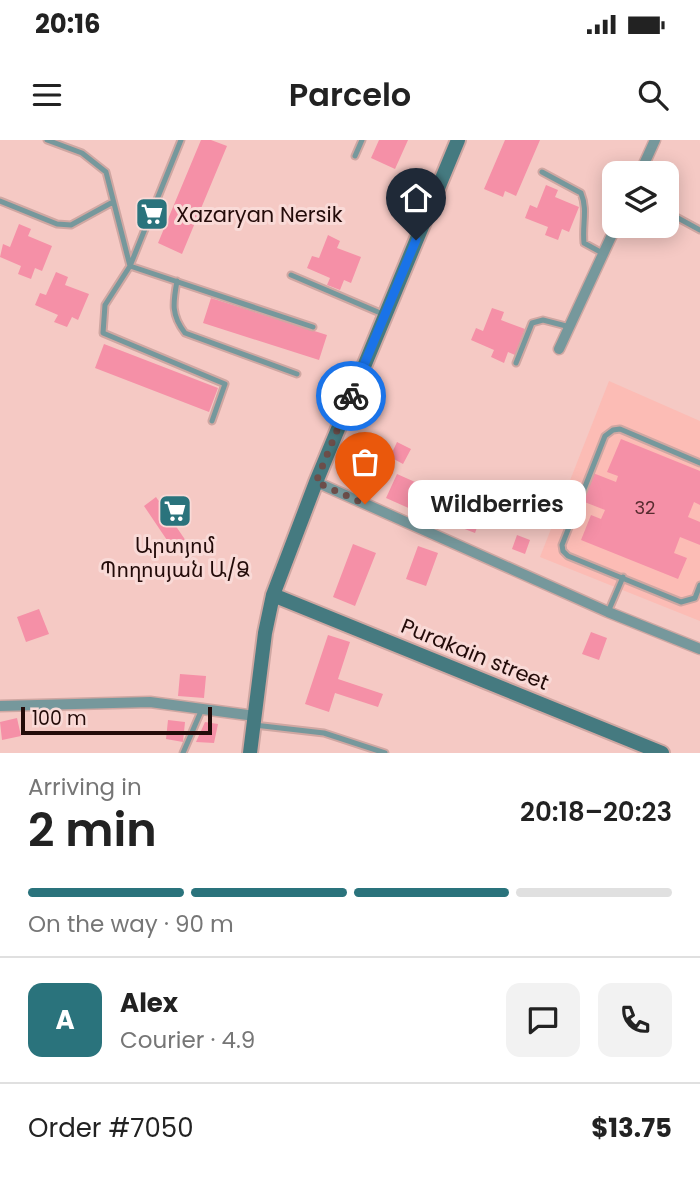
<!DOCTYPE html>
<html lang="en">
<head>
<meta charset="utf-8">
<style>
	:root { --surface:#fff; --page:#f2f2f2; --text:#222; --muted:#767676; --line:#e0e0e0; --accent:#2a737c }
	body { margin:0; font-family:Poppins,"Noto Sans Armenian",sans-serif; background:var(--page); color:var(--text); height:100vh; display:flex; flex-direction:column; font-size:26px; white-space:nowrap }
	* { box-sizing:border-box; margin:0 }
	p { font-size:23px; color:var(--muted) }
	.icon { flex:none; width:38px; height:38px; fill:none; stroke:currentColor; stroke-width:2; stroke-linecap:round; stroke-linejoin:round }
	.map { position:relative; height:613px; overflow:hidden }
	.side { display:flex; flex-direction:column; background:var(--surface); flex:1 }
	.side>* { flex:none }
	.fabs { position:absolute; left:602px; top:21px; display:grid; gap:14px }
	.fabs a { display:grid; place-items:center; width:77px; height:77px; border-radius:14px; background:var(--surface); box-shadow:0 4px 18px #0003; font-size:35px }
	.scale { position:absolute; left:21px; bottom:18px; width:191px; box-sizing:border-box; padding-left:7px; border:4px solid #230b09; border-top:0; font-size:19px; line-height:24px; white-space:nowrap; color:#230b09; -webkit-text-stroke:5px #f9dad7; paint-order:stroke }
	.pin { position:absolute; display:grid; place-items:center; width:60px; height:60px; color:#fff; margin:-72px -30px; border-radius:50% 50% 50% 0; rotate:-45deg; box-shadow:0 0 7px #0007 }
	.pin .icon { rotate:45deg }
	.courier { position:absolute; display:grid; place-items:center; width:70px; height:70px; margin:-35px; border:5px solid #1a73e8; border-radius:50%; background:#fff; color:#222; box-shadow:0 2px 9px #0007 }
	.bubble { position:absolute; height:49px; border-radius:14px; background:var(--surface); box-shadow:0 4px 18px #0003; font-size:23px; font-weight:600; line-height:49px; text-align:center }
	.head em { font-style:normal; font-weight:600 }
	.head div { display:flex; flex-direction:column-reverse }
	.head { display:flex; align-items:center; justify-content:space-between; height:119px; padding:0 28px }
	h1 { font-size:46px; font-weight:600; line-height:52px }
	.bar { display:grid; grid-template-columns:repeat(4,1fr); gap:10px 7px; align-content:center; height:84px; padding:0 28px }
	.bar i { height:9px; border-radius:5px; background:var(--line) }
	.bar .on { background:var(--accent) }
	.bar p { grid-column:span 4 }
	.line { display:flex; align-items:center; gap:18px; padding:0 28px; border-top:2px solid var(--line) }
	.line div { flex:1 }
	.round { display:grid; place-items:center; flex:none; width:74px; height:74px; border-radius:14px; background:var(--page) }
	.status { display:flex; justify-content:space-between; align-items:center; height:49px; padding:0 35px; background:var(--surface); direction:ltr }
	.status svg { height:19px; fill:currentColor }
	header { display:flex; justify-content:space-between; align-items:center; height:91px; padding:0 28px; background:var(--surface); font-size:32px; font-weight:600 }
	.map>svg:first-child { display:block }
	.built { fill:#fcbcb5 }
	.building { fill:#f590a7 }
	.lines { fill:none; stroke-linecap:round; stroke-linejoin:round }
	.lane-casing { stroke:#cfa7a2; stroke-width:9 }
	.street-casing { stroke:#cfa7a2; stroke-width:13 }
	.secondary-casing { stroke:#cfa7a2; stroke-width:18 }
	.lane { stroke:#76989c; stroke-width:5 }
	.street { stroke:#76989c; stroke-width:10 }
	.secondary { stroke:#457a80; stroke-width:14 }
	.done { stroke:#6c4e4a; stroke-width:7; stroke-dasharray:0 12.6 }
	.route { stroke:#1a73e8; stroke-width:9 }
	.labels { text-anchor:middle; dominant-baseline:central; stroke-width:6; stroke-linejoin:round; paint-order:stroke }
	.number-label { font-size:18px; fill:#582c30 }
	.poi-label { font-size:21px; fill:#230b09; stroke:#f9dad7; text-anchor:start }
	.street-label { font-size:21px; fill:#230b09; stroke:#f9dad7 }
</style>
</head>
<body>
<div class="status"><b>20:16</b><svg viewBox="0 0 49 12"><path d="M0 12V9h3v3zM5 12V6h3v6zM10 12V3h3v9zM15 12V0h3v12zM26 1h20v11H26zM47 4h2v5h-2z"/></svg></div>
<header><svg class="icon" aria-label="menu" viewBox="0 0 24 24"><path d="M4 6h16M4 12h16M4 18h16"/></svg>Parcelo<svg class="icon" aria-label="search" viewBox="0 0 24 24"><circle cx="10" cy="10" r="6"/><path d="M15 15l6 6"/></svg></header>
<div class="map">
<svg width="700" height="613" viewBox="0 0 700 613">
	<rect width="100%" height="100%" fill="#f5c9c4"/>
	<path class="built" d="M609,241L700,281V481L540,417Z"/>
	<path class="building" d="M201,0H211L227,6L182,114L158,103Z
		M379,0H408L395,29L371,18Z
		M505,0H540L516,56L505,51L503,57L484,49Z
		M546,45L558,50L555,57L579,67L569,92L562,89L558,100L545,95L548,87L525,78L530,65L537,68Z
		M19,84L31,89L28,96L52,106L42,131L35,128L31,139L18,134L21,126L0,117L3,104L10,107Z
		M328,95L340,101L337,108L361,117L351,143L344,140L340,150L327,145L330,138L307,128L312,116L319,118Z
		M56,132L68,137L65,145L89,154L78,180L72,177L67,187L54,182L58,175L35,165L40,153L46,155Z
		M211,158L327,195L319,220L203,183Z
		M492,168L504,172L501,180L525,189L515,215L508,212L504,223L491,217L494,210L471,200L476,188L483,191Z
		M104,204L218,248L209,272L95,228Z
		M621,299L700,331V365L694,362L688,377L700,382V405L680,397L674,413L687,418L678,439L581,400L591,375L601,379L605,370L582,361L593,333L616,342L618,336L607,332Z
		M397,302L411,309L403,324L390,317Z
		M397,334L424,346L413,370L386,358Z
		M156,357L186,401L173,409L144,366Z
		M466,361L484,368L475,393L457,386Z
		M517,395L530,400L525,414L512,409Z
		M353,404L376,413L355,466L333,457Z
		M418,406L438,413L426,446L406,439Z
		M39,469L49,494L26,502L17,477Z
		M591,492L607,498L599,520L582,514Z
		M328,495L350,502L338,539L383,554L378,567L335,553L329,572L305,564Z
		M180,534L206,536L204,558L178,556Z
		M17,578L21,596L2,600L0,582Z
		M168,580L185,582L183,602L166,599Z
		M205,582L218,584L214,603L196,602Z"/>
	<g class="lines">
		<defs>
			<path id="lane" d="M47,0L82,13L106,32L130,126L105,165L103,193L225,244L212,281
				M181,0L130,126L313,187
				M355,16L362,0
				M542,32L581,53C588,70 582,84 584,103L604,114
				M0,61L57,84L71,85L113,62
				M667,72L700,90
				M291,135L385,175
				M177,141C173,163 171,175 185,193L297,234
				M516,223L532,183L543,180L570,187
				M700,323L620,289L613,290L605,296L562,405L563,411L568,416L681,462L695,458L700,445
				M608,472L623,437
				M254,585L324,593L385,613
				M183,613L202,569"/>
			<path id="street" d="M640,33L655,0
				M559,209L616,86
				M316,342L608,472L700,509
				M0,566L150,562L255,576"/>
			<path id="secondary" d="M273,455L662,613
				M250,613L265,493L273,455L316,342L458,0"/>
		</defs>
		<use href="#lane" class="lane-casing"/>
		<use href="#street" class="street-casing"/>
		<use href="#secondary" class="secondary-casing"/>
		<use href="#lane" class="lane"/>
		<use href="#street" class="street"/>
		<use href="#secondary" class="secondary"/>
	</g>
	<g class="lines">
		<path class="done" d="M351,256L316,342L365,364"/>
		<path class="route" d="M351,256L416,100"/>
	</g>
	<defs>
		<symbol id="supermarket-square" viewBox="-11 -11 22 22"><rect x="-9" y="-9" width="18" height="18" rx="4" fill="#2a737c" stroke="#f9dad7"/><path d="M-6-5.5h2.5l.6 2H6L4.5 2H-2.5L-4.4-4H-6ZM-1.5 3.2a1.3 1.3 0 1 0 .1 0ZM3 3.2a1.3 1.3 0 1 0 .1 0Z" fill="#fff"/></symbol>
	</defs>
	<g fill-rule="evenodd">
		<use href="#supermarket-square" x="133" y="55" width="38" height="38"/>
		<use href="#supermarket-square" x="156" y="352" width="38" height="38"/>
	</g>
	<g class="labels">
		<g class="number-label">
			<text x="645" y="367">32</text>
		</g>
		<g class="poi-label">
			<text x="176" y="74">Xazaryan Nersik</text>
			<text x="175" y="405" text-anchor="middle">Արտյոմ<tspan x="175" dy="24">Պողոսյան Ա/Ձ</tspan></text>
		</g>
		<g class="street-label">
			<text transform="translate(475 514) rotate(22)">Purakain street</text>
		</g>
	</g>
</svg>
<div class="fabs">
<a><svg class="icon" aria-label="layers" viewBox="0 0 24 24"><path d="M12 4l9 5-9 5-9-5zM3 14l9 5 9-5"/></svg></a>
</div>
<div class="scale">100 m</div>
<div class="pin" style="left:365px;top:364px;background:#ea580c"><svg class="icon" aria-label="bag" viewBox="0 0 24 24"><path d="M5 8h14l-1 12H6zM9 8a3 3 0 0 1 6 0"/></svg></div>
<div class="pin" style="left:416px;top:100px;background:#1f2937"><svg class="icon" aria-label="home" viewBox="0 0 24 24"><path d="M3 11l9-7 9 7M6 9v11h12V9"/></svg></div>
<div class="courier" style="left:351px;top:256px"><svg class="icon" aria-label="bike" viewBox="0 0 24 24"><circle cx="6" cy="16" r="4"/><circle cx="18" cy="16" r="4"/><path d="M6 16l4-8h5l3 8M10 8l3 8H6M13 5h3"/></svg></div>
<div class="bubble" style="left:408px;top:340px;width:178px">Wildberries</div>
</div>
<section class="side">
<div class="head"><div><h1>2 min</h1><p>Arriving in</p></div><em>20:18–20:23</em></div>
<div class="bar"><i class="on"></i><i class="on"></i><i class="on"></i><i></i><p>On the way · 90 m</p></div>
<div class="line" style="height:126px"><b class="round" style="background:var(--accent);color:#fff">A</b><div><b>Alex</b><p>Courier · 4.9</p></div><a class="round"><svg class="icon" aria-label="chat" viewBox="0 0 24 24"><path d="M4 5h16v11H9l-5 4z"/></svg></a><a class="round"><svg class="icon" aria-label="phone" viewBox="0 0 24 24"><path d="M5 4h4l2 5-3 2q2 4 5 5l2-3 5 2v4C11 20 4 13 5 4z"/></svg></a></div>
<div class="line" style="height:91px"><div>Order #7050</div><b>$13.75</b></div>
</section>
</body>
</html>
